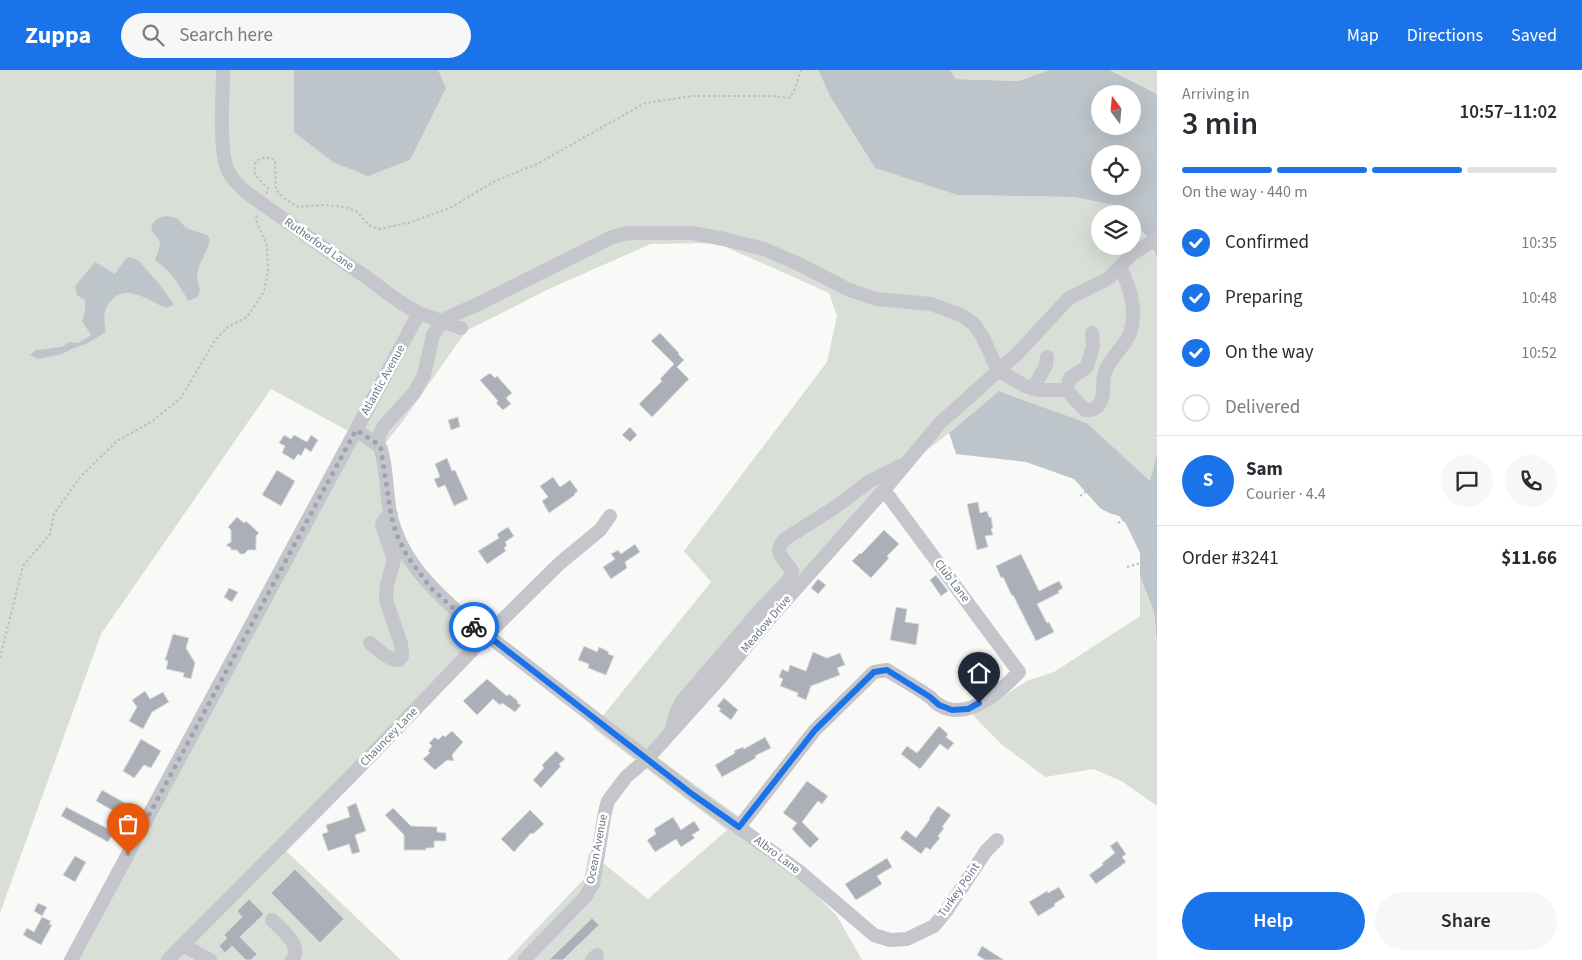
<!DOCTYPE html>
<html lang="en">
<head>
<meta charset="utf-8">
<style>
	:root { --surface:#fff; --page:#f7f7f7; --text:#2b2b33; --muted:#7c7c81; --line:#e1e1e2; --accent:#1a73e8 }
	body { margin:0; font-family:"Source Sans 3",sans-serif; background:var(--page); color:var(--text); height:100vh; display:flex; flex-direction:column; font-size:19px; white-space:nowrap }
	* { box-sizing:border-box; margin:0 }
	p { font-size:16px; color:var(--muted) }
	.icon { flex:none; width:28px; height:28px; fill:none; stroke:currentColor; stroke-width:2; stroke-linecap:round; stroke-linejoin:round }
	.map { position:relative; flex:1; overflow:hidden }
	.panel { display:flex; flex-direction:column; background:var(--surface); width:425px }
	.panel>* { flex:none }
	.needle { width:32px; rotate:344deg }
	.tools { position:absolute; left:1091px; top:15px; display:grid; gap:10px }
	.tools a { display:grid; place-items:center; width:50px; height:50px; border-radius:50%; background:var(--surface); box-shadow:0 5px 20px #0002; font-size:25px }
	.pin { position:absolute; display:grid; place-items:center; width:42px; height:42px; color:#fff; margin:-51px -21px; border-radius:50% 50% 50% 0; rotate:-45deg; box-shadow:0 0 5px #0007 }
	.pin .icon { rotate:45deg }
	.courier { position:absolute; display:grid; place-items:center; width:50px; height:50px; margin:-25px; border:4px solid #1a73e8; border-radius:50%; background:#fff; color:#222; box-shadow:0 1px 6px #0007 }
	.overview em { font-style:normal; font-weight:600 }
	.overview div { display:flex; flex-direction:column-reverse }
	.overview { display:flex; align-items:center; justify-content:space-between; height:85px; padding:0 25px }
	h1 { font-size:32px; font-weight:600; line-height:38px }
	.bar { display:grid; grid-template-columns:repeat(4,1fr); gap:8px 5px; align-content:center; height:60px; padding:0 25px }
	.bar i { height:6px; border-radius:4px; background:var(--line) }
	.bar .active { background:var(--accent) }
	.bar p { grid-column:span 4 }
	.line { display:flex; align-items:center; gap:12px; padding:0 25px; border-top:1px solid var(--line) }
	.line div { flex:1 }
	.round { display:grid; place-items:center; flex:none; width:52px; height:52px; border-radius:26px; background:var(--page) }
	ol { padding:0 25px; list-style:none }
	li { display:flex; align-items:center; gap:15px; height:55px }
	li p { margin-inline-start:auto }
	li .icon { padding:5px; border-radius:50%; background:var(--accent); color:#fff; stroke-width:4 }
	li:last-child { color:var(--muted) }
	li i { width:28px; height:28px; border:2px solid var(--line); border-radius:50% }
	.button { display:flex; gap:10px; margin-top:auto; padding:10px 25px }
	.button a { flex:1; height:58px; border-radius:30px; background:var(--accent); color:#fff; font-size:20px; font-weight:600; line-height:58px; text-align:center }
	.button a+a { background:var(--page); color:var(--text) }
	header { display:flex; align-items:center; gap:30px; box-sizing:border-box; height:70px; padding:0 25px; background:var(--accent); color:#fff }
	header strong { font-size:24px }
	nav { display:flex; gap:28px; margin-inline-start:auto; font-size:18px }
	.search { width:350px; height:45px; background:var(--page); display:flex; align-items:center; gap:12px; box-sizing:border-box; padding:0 18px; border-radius:28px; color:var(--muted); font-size:19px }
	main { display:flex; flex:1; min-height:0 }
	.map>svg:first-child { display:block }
	.green { fill:#d9ded7 }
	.water { fill:#bdc5cb; fill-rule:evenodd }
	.building { fill:#abb0b8; stroke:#dbdcda }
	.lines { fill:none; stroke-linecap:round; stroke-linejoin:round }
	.path { stroke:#bcbec1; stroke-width:2; stroke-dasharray:2.5 2.5; stroke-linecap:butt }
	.minor { stroke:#c4c6cb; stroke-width:14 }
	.done { stroke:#9da4af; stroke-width:5; stroke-dasharray:0 9 }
	.route { stroke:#1a73e8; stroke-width:6 }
	.labels { text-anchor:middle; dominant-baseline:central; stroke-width:5; stroke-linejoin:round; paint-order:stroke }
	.street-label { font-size:12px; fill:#6b7587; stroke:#fff }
</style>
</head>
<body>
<header>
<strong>Zuppa</strong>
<div class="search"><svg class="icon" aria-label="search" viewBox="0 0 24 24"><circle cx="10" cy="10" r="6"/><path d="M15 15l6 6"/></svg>Search here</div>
<nav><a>Map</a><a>Directions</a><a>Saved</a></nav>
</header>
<main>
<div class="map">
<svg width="1157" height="890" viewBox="0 0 1157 890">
	<rect width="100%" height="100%" fill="#f9faf8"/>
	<path class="green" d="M0,0H818L831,28L875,98L957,125L1073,127L1113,135L1123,144H1100V176H1132L1133,153C1148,167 1152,169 1157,190V383L1150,411L1087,353L999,321L949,363L885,413L650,682L738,746L837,846L862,890H507L584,809L589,782L648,829L727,760L593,658L711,512L684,481L827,292L837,246L829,223L717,173L651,174L551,218L466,261L403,351L384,375L392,465L483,566L281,776L401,890H77L356,365L271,319L101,564L0,843Z
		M950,0H1050L1018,11L955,9Z
		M1110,0H1157V24L1111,0Z
		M1140,506L1154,542L1157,573V736L1123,712L1094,699L1045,707L1001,674L968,640L994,632L1027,611L1054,602L1140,546Z"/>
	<path class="water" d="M294,0H438L446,18L410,90L368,106L333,92L294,62Z
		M818,0H950L956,9L1018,11L1050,0H1110L1157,24V190C1152,168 1148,167 1133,153L1132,144H1123L1113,135L1073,127L957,125L875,98L831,28ZM1100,24H1132V56H1100ZM1100,84H1132V116H1100Z
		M167,146L177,148L186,158L207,165L210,169C207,187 191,198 200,219L198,227L188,231C180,215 170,200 155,190C156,186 160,179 160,174C160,165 147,163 153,153C156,148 161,147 167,146Z
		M129,187L138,190L160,215L174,235L166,238C154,233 139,222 126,223C122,223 118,225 115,227C103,236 103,248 106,262L86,274L74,278L62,284L38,289L30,285L36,280L62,277L69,272L78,273L91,265L82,251L85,241V230L77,225L75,216L95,192L115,204L125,189Z
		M999,321L1087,353L1150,411L1157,383V573L1154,542L1140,506V483L1126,454L1119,446L1109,443L1100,438L1074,409L1026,392L956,384L949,363Z"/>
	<path class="building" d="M660,263L679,283L678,284L684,290L677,297L689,309L652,347L639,334L662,311L660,309L674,294L651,271Z
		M490,303L495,308L497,306L512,323L506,328L511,334L503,340L496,333L498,331L480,310Z
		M458,347L460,357L451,360L448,350Z
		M630,357L637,365L630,372L622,365Z
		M284,365L291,369L294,365L307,372L311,365L318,370L311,382L305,378L301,386L298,384L294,390L282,383L285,376L279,373Z
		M447,388L452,401L455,400L468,429L454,436L445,415L438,418L434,409L440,407L435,394Z
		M277,400L295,411L281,436L262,425Z
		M553,407L560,417L570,410L578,421L574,424L575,425L549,443L542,431L548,427L540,416Z
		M978,432L980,443L987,441L989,447H991L993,458L991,459L993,465L985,466L988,477L977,480L967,434Z
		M237,447L244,453L246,451L259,463L256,466V480H248L244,484H240L237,480H231V478L226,475L231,472V460L228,457Z
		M508,457L514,466L505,472L507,475L504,478L506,481L487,494L478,481L499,468L497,464Z
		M884,460L899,474L887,486L889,488L871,508L852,491L860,483L861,484Z
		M635,474L640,482L625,492L627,498L611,509L603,497L615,489L611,484L618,480L621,484Z
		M1021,484L1039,521L1059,511L1063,518L1058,521L1059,523L1037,534L1047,553L1049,552L1054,562L1036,571L1013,525L1012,526L1003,507L1001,508L996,496Z
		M936,505L948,521L941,526L930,510Z
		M818,509L826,515L818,524L811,518Z
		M229,518L238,522L232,532L224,527Z
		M896,537L907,539L905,552L919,554L916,575L890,570Z
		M173,564L189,568L186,578L195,593L191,609L183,607L184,603L166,599L168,591L165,590Z
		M584,576L597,582L599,577L609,582L608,584L614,586L606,605L588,598L589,594L578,590Z
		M813,582L827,588L840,583L845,595L837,598L840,605L811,616L806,630L797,626L798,623L780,616L783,609L779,607L782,599L788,602L790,595L806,601Z
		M487,609L507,626L509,624L518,631L517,633L521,635L515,642L502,633L500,635L493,629L477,645L463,631Z
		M145,621L150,629L163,622L169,632L152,642L143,659L129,651L137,637L132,630Z
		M724,628L738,640L731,650L719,641L721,639L717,636Z
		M939,656L948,664L946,667L954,673L948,680L940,674L920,699L901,684L907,676L917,683Z
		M452,661L463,672L452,685L454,691L447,690L435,700L423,689L430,683L428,681L432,676L429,673L435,667L438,670L443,665L445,667Z
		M765,667L771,678L755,686L756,688L722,707L715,695L735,683L734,681L743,677L744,679Z
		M141,669L161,681L151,698L144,695L134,708L123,701Z
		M556,681L565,689L559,694L561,696L541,718L533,710L544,698L542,695Z
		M807,711L828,726L822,734L818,731L802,752L819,769L810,778L792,759L797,753L783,743Z
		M102,720L125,733L119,744L96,731Z
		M356,733L366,761L355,765L360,782L352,784L349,774L328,781L322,764L328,762L326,755L350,747L347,737Z
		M938,736L951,745L942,757L944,758L938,766L940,768L930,780L926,777L921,784L900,768L906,760L916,768L930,749L929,748Z
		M66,737L114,762L108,772L61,746Z
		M393,738L411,756L437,757V762L446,763V771H434V778H426V780H404V765L385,745Z
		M530,740L544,754L533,764L531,763L514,782L501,769Z
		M673,747L681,760L694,751L700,760L692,765L695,768L681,777L676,769L655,782L647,770L656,764L654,759Z
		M1117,771L1126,784L1122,787L1126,792L1096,814L1089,805L1103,795L1102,793L1115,783L1110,776Z
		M75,786L86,792L75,812L63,805Z
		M887,788L892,797L877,806L882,814L856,830L845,814Z
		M295,799L344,849L320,873L271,823Z
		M1059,817L1065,827L1054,834L1055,836L1038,846L1029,832L1047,821L1048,823Z
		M249,829L264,844L240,867L257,884L251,890H246L232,876L225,883L219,876L227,868L224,865L242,847L237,841Z
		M38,833L47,837L42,846L34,841Z
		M42,847L51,851L49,854L52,855L41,875L23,865L27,858L34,862Z
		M592,848L599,855L563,890H549Z
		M982,876L1004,890H985L977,885Z"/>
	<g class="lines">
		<path class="path" d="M266,124L268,118C259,109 251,105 256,91L265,87L275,90L276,120L284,128L298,137L323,135L344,137L356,141L370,156L380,159L411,152L452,137L495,111L537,94L645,33L693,26H772L789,28L794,21L801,0
			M1080,426L1105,407
			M1118,453L1138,440
			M1127,497L1157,488
			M0,588L23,496L50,464L54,444L81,406L117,371L151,352L181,328L215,270L228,257L247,247L264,222L268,201L267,175L257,153L256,143"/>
		<path class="minor" d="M223,0C223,24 218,83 229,103C239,120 262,133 278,145C307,166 336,187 366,207C383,219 400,234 419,243
			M1033,319L1046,295L1047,287
			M1066,320L1070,308L1087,297L1093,276L1092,263
			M356,360L378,375L381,379C387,399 386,422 390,443C402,496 440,526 478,560L487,565L693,724L800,802L874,865L890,870L907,869L934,856L947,840L986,781L997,770
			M378,375L379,366L383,357L414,323L424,305L433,265L439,256L447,248L476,235L610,168L623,164L632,163H692L724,169L764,179L799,194L847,219L876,229L931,234L961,245L974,254L982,266L998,300L1025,316L1040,320H1066L1069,323L1085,340C1090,340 1095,340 1099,335C1106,325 1101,313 1105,302C1111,285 1129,274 1132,256C1136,234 1129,216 1120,197
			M370,573L383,584L392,589L399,590L402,586L401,574L386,530L387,515L394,490L382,455L385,449L391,445
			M672,661C673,649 676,641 682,631L760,540L789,510L792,501C784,488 772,483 785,469L834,438L870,411L900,396
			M739,757L815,660L874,602L887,600C901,609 916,617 930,627C933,630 936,633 939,635C967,652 1001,621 1019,602L884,420
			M272,850C282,860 303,876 292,890
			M183,875L210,890
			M71,890L419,243L461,258
			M168,890L349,708L487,565L560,493L600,460L610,446
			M524,890L585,827L593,814L605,742L608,731L626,707L647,689L720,608L777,540L884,420L940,353L1017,284L1069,228L1109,208L1133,183L1157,169
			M592,890L597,885"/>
	</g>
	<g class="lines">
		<path class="done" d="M128,784L356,360L378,374L381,379L391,445L396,463L407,486L431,518L474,557"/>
		<path class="route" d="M474,557L487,565L692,724L739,757L815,660L874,602L887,600L930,627L939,635L952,640L968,639L979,633"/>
	</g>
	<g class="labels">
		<g class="street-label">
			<text transform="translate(319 174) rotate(35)">Rutherford Lane</text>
			<text transform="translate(383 310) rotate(-61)">Atlantic Avenue</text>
			<text transform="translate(952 511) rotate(53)">Club Lane</text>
			<text transform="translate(766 554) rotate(-50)">Meadow Drive</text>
			<text transform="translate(389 667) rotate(-46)">Chauncey Lane</text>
			<text transform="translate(597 779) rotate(-79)">Ocean Avenue</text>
			<text transform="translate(777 785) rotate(37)">Albro Lane</text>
			<text transform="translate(959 820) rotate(-55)">Turkey Point</text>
		</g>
	</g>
</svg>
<div class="tools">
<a><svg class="needle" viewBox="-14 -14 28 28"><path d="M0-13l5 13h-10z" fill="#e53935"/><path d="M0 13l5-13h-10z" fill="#7c7c81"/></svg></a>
<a><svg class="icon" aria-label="locate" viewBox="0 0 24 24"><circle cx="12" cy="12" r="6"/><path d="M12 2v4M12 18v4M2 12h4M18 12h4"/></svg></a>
<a><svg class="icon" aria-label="layers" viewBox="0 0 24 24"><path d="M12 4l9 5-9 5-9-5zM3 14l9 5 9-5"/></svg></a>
</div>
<div class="pin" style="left:128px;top:784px;background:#ea580c"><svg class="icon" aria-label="bag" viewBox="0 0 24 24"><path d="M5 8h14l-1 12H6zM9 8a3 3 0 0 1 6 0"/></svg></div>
<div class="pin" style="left:979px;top:633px;background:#1f2937"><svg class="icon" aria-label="home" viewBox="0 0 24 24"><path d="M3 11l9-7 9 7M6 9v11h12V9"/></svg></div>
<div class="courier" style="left:474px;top:557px"><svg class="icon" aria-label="bike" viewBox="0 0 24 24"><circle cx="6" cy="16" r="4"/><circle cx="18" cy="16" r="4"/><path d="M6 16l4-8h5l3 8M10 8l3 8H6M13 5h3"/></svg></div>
</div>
<section class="panel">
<div class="overview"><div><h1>3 min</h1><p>Arriving in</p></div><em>10:57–11:02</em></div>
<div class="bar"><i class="active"></i><i class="active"></i><i class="active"></i><i></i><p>On the way · 440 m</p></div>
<ol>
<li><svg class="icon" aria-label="check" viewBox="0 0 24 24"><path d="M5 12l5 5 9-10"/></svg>Confirmed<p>10:35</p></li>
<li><svg class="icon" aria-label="check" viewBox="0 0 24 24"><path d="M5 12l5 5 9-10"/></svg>Preparing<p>10:48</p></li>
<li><svg class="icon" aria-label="check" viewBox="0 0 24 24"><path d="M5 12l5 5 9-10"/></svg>On the way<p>10:52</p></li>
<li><i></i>Delivered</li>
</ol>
<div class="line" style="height:90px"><b class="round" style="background:var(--accent);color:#fff">S</b><div><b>Sam</b><p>Courier · 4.4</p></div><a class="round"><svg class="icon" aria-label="chat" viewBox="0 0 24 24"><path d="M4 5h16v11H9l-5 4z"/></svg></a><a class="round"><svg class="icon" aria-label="phone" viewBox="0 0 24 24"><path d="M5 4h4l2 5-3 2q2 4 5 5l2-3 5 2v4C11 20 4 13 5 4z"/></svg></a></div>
<div class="line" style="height:65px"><div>Order #3241</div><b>$11.66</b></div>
<div class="button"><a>Help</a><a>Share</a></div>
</section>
</main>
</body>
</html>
